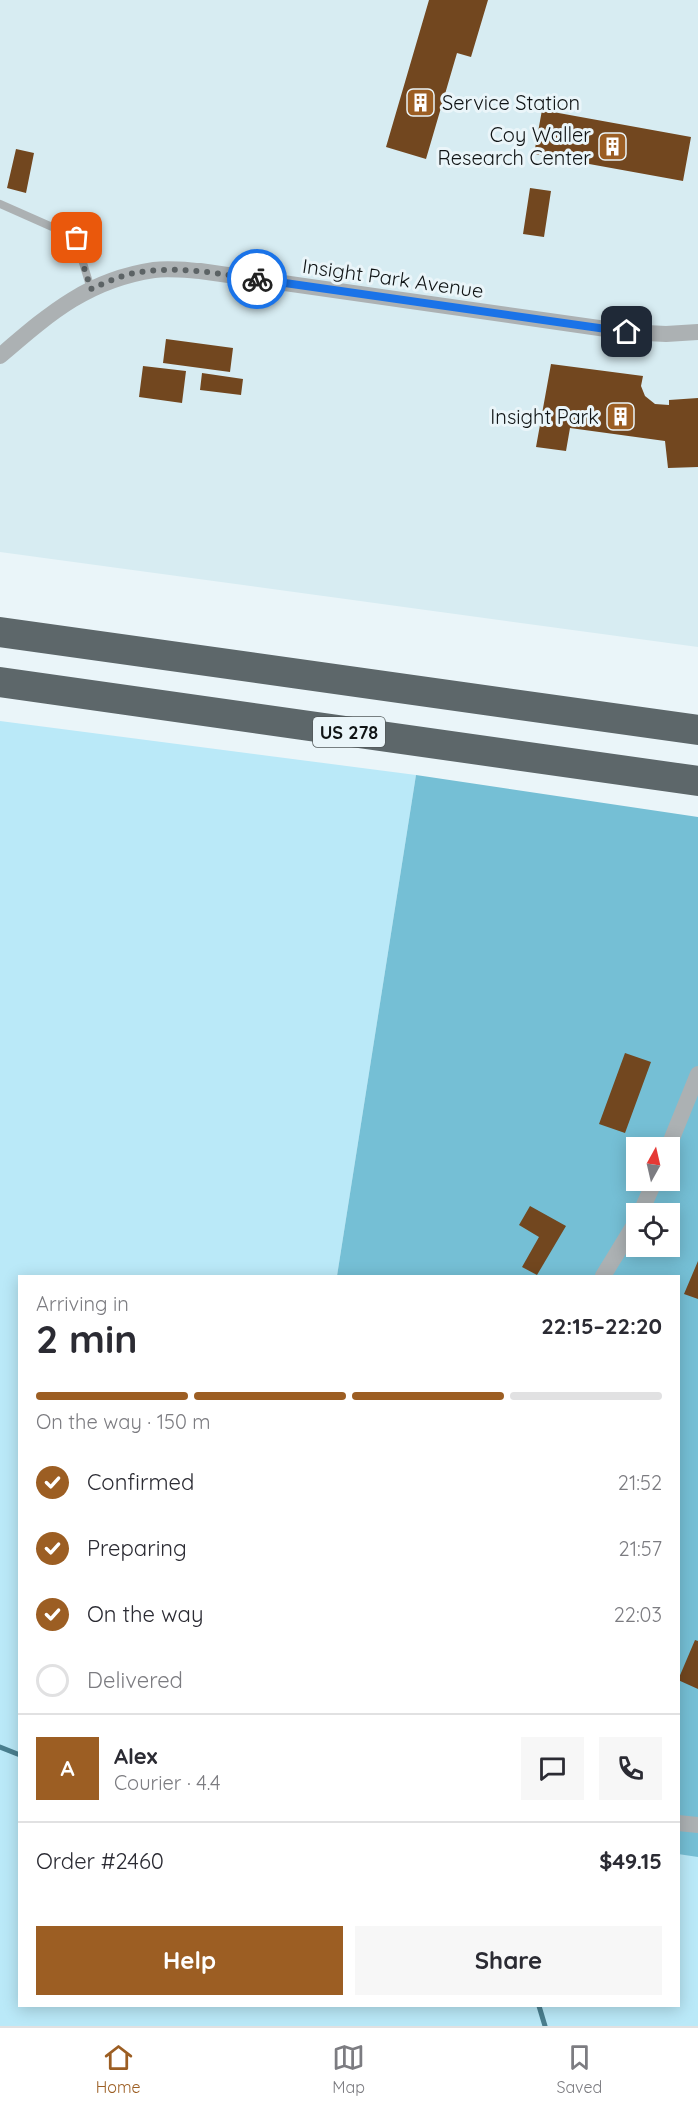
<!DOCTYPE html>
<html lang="en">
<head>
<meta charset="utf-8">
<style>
	:root { --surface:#fff; --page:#f7f7f7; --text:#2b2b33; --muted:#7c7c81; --line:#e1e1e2; --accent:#9c5e23 }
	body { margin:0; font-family:Quicksand,sans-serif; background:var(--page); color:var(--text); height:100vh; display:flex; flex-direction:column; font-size:22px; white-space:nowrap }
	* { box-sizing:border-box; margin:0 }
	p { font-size:20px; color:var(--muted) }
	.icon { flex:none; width:33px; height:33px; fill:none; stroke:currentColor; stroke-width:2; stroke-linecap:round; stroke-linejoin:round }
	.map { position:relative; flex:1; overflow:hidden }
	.panel { position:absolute; left:18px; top:1275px; width:662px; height:732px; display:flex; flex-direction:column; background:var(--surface); border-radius:0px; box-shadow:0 3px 15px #0003 }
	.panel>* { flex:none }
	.needle { width:39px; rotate:8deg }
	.fabs { position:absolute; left:626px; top:1137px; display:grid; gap:12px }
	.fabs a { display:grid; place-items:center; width:54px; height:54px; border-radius:0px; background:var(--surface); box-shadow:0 3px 15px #0003; font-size:30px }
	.pin { position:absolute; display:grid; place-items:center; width:51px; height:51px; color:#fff; margin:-26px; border-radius:12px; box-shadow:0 3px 9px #0006 }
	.courier { position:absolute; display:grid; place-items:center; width:60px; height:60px; margin:-30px; border:4px solid #1a73e8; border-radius:50%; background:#fff; color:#222; box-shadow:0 2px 8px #0007 }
	.summary em { font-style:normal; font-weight:700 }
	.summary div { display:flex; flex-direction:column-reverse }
	.summary { display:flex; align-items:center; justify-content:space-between; height:102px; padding:0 18px }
	h1 { font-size:39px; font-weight:700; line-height:45px }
	.bar { display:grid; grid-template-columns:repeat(4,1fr); gap:9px 6px; align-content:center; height:72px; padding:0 18px }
	.bar i { height:8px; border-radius:4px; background:var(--line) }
	.bar .current { background:var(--accent) }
	.bar p { grid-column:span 4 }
	.line { display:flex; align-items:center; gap:15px; padding:0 18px; border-top:2px solid var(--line) }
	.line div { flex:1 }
	.round { display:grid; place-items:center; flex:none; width:63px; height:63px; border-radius:0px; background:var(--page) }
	ol { padding:0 18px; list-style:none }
	li { display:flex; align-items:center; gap:18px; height:66px }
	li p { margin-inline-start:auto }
	li .icon { padding:6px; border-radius:50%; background:var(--accent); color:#fff; stroke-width:4 }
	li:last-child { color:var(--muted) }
	li i { width:33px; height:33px; border:3px solid var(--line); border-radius:50% }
	.action { display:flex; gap:12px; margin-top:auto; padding:12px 18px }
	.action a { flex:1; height:69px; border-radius:0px; background:var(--accent); color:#fff; font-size:24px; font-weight:700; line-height:69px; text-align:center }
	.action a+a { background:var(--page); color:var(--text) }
	.tabs { display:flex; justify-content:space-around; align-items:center; height:84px; border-top:2px solid var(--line); background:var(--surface); font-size:16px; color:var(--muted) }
	.tabs a { display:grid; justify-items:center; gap:3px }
	.tabs .current { color:var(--accent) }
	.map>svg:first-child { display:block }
	.built { fill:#d7ecf2 }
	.green { fill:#bae9f8 }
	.forest { fill:#75bfd5; fill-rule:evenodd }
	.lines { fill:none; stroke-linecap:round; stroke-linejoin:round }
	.stream { stroke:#4a7f8f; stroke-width:5 }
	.building { fill:#72471f }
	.service { stroke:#acb1b3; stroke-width:8 }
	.minor { stroke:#acb1b3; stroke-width:16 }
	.motorway { stroke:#5d676a; stroke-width:30 }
	.done { stroke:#5c6365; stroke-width:6; stroke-dasharray:0 10.8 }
	.route { stroke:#1a73e8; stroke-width:8 }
	.labels { text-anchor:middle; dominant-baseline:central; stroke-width:6; stroke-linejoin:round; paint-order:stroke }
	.shield { fill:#eaf5f9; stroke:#515859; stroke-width:1.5 }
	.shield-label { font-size:18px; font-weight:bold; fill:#101415 }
	.poi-label { font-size:20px; fill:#101415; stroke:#eaf5f9; text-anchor:end }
	.street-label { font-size:20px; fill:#101415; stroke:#eaf5f9 }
</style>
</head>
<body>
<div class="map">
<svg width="698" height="2026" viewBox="0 0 698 2026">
	<rect width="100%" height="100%" fill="#eaf5f9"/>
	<path class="built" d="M0,0H698V647L0,552Z"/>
	<path class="green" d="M0,721L416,775L337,1276H20V2006H678V1844L698,1847V2026H0Z"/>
	<path class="forest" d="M416,775L698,817V1857L678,1854V1276H337ZM636,1148H669V1180H636ZM636,1214H669V1246H636Z"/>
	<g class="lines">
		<path class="stream" d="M0,1747L20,1755
			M539,2006L545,2026"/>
	</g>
	<path class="building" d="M429,0H488L471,57L457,53L426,159L386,147Z
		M542,110L691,137L683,181L534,154Z
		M16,149L34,153L26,193L7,188Z
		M530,188L551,191L544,237L523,234Z
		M166,339L233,348L230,372L163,363Z
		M551,364L643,376L641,386L645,396L655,404L669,405V400L698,398V467L668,468L665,441L570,428L566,451L536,447Z
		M143,366L186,371L182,403L139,397Z
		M202,373L243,379L241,395L200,390Z
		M625,1053L651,1062L625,1133L599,1124Z
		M530,1206L566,1226L537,1275L522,1267L539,1237L519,1225Z
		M698,1261V1299L684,1294Z
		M695,1640L698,1641V1689L678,1680Z"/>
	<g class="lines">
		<path class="service" d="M0,204L77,238V243L91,289"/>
		<path class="minor" d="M0,356C49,314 87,280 154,270C169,268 185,270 200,271L627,332L666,334L698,332
			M668,1148L698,1074
			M640,1214L655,1180
			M603,1276L636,1222
			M678,1823L698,1825"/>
		<path class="motorway" d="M0,632L698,730
			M0,682L698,781"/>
	</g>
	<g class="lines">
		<path class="done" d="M77,238L76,243L91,289C102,284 114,279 126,275C169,264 214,273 257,279"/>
		<path class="route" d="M257,279L627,332"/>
	</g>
	<defs>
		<symbol id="building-square" viewBox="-11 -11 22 22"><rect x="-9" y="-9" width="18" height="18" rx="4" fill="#9c5e23" stroke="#eaf5f9"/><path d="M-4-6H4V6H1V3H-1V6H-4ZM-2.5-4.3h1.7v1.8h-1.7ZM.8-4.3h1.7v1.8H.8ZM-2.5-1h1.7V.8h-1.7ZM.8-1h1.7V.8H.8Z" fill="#fff"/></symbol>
	</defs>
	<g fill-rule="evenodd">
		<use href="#building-square" x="404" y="86" width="33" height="33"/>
		<use href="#building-square" x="596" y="130" width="33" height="33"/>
		<use href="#building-square" x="604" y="400" width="33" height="33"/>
	</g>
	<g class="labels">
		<rect class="shield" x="313" y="717" width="72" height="30" rx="4.5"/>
		<g class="shield-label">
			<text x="349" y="732">US 278</text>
		</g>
		<g class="poi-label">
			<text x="442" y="102" text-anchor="start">Service Station</text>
			<text x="591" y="134">Coy Waller<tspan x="591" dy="23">Research Center</tspan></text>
			<text x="599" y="416">Insight Park</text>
		</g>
		<g class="street-label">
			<text transform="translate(393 278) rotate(8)">Insight Park Avenue</text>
		</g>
	</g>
</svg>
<div class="fabs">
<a><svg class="needle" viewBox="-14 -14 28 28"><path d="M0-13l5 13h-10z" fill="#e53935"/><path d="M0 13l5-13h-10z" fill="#7c7c81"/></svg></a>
<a><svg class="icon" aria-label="locate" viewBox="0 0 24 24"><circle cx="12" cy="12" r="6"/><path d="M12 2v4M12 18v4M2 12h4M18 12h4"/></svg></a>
</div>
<div class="pin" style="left:77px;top:238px;background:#ea580c"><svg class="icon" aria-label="bag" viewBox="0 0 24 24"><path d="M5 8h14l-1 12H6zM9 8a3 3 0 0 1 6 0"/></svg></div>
<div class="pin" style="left:627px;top:332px;background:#1f2937"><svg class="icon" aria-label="home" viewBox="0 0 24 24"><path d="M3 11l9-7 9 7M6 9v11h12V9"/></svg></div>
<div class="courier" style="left:257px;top:279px"><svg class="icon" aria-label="bike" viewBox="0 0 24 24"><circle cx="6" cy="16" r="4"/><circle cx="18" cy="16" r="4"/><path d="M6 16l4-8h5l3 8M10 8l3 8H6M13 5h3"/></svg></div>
<section class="panel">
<div class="summary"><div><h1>2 min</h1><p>Arriving in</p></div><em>22:15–22:20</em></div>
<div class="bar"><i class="current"></i><i class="current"></i><i class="current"></i><i></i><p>On the way · 150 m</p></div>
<ol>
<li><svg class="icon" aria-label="check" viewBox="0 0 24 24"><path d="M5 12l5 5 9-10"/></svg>Confirmed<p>21:52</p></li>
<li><svg class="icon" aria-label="check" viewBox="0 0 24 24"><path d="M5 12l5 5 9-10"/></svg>Preparing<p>21:57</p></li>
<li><svg class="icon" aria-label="check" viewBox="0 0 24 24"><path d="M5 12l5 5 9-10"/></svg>On the way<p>22:03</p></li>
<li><i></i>Delivered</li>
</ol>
<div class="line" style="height:108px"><b class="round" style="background:var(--accent);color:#fff">A</b><div><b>Alex</b><p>Courier · 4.4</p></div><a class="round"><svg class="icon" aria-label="chat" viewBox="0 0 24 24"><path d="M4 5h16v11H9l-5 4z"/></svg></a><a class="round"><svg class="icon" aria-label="phone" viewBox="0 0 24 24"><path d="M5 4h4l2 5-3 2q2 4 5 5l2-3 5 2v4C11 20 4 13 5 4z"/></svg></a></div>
<div class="line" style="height:78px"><div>Order #2460</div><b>$49.15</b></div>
<div class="action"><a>Help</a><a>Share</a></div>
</section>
</div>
<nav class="tabs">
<a class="current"><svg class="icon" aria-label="home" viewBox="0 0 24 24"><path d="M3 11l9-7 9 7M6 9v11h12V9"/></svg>Home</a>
<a><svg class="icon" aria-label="map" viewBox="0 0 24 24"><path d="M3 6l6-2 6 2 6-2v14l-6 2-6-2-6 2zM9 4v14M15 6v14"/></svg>Map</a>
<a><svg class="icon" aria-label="saved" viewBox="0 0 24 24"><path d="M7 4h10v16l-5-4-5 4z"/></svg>Saved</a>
</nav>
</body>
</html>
